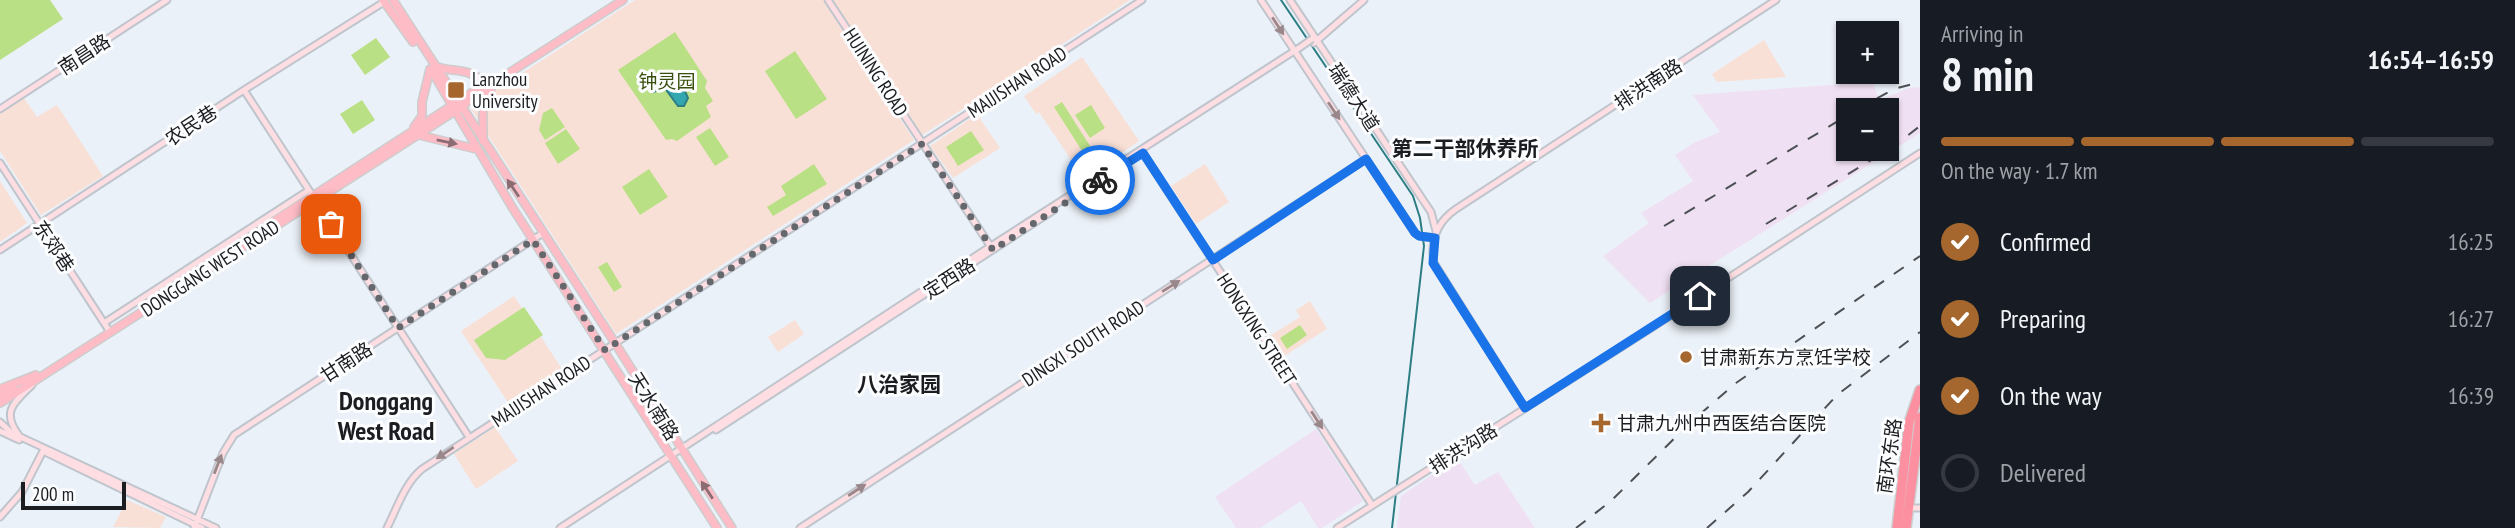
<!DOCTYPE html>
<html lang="en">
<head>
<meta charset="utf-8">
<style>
	:root { --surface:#171b24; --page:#20242c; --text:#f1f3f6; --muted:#9ea1a6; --line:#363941; --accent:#a5672d }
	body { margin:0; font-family:"PT Sans Narrow","Noto Sans SC",sans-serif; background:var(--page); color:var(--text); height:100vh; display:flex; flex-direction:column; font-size:26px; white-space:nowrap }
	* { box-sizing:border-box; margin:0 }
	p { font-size:23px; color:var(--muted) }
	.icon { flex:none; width:38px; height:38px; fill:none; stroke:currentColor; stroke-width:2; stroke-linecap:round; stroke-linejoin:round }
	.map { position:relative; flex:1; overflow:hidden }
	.details { display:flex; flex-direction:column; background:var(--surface); width:595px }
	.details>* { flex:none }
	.fabs { position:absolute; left:1836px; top:21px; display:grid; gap:14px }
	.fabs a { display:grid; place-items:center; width:63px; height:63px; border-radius:0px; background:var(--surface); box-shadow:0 2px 5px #0004; font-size:35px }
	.scale { position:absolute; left:21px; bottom:18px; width:105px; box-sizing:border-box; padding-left:7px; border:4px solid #1b1d20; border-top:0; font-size:19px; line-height:24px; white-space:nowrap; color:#1b1d20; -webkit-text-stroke:5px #fcfdff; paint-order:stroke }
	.pin { position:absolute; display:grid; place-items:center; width:60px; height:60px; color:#fff; margin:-30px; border-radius:14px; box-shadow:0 4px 10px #0006 }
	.courier { position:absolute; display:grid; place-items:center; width:70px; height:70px; margin:-35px; border:5px solid #1a73e8; border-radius:50%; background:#fff; color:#222; box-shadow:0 2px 9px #0007 }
	.headline em { font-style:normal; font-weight:700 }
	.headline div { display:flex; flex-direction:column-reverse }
	.headline { display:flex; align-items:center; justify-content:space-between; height:119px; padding:0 21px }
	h1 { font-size:46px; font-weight:700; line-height:52px }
	.bar { display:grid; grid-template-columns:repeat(4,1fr); gap:10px 7px; align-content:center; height:84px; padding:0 21px }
	.bar i { height:9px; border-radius:5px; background:var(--line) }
	.bar .selected { background:var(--accent) }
	.bar p { grid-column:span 4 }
	ol { padding:0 21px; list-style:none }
	li { display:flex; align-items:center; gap:21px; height:77px }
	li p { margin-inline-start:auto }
	li .icon { padding:7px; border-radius:50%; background:var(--accent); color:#fff; stroke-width:4 }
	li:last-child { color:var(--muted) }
	li i { width:38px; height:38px; border:4px solid var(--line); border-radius:50% }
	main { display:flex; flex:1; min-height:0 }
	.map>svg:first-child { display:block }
	.industrial { fill:#f0e0f3; fill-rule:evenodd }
	.education { fill:#f9e0d7 }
	.green { fill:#bae085 }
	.water { fill:#33a7af; stroke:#2c7e84; stroke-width:2 }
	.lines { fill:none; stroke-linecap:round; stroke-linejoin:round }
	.stream { stroke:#2c7e84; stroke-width:2 }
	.secondary-casing { stroke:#bfc5cc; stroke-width:9 }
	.primary-casing { stroke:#cdcdce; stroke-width:10 }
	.highway-casing { stroke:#cdcdce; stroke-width:12 }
	.secondary { stroke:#fedee2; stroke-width:5 }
	.primary { stroke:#febcc6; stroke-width:7 }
	.highway { stroke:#fd90a0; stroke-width:9 }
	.rail { stroke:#4c4f53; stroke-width:2; stroke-dasharray:12 12; stroke-linecap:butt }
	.secondary-bridge-casing { stroke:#bfc5cc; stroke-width:9; stroke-linecap:butt }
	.secondary-bridge { stroke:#fedee2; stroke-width:5 }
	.oneway { fill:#98878b }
	.oneway2 { fill:#8c6c73 }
	.done { stroke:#64676c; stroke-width:7; stroke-dasharray:0 12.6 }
	.route { stroke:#1a73e8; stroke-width:9 }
	.poi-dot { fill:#a5672d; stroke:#fcfdff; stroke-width:2.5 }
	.labels { text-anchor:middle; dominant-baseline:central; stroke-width:6; stroke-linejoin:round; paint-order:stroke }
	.street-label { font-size:19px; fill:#1b1d20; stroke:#fcfdff }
	.poi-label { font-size:19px; fill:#1b1d20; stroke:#fcfdff; text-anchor:start }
	.park-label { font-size:19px; fill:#394f0d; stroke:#fcfdff }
	.neighbourhood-label { font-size:21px; font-weight:bold; fill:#1b1d20; stroke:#fcfdff }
	.district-label { font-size:26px; font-weight:bold; fill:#1b1d20; stroke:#fcfdff }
</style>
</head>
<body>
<main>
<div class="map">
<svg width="1920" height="528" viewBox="0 0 1920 528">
	<rect width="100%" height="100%" fill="#ebf1f8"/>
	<path class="industrial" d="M1873,82L1879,100L1909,88L1920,87V133L1650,303L1603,256L1649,223L1641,213L1693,181L1675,155L1694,143L1720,132L1693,95ZM1886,110V149H1848V110Z
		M1316,429L1363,501L1322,528H1318L1301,501L1260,528H1236L1215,497Z
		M1457,458L1475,485L1498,472L1535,528H1397L1401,496Z"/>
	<path class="education" d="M635,0H823L914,140L616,334L470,107Z
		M832,0H1130L921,136Z
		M1764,40L1786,77L1717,82L1712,74Z
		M1082,57L1139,141L1084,179L1039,112L1036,114L1024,96Z
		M24,98L37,117L57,105L103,176L41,215L0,151V114Z
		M977,114L1000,148L953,178L930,146Z
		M1205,164L1229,202L1196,224L1171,186Z
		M0,181L27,223L0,242Z
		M514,296L562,369L509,404L461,331Z
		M1310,301L1327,329L1281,358L1268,337L1300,317L1296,310Z
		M795,320L804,334L778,352L768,337Z
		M495,427L518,461L476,489L454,454Z
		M127,500L166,517L160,528L113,527Z"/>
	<path class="green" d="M0,0H50L63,19L0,60Z
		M675,32L707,81L705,88L713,101L706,106L711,117L677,141L672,139L666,140L618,70Z
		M376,38L390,57L365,75L351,55Z
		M795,51L827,99L796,119L765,71Z
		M362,100L375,120L353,134L340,114Z
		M1062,102L1092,149L1084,154L1054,107Z
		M1091,105L1105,128L1090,138L1075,115Z
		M552,108L565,127L545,140L539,130L543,113Z
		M710,128L729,157L715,166L696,137Z
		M566,129L580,149L558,164L545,143Z
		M971,131L984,150L958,166L946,147Z
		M814,164L827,184L773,216L767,207L786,195L781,186Z
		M649,169L668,197L640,215L622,187Z
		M607,262L622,287L614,292L598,267Z
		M524,307L543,335L505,360L486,358L474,340Z
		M1300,325L1307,335L1287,349L1280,338Z"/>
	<path class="water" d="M658,78L663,79V83L671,82L678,89L685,91L688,98L684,106H678L664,87L654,92L653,85L658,86L657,82L654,83Z"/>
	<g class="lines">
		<path class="stream" d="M1281,0L1413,196L1420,218L1424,246L1392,528"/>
		<defs>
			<path id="secondary" d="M828,0L991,247
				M1261,0L1415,233L1419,236L1435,238
				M1290,0L1431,212L1436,231
				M1314,43L1364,0
				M244,90L469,437
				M0,109L167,0
				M1141,150L1372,505
				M0,163L108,329
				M0,250L244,90L384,2
				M104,323L309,190
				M1525,408L1434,263C1430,240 1437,222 1456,209L1776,0
				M0,422L12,433L216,528
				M716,430L1054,210
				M0,431L19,440
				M18,434C1,411 15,402 32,385
				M47,453L202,528
				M1908,508H1920
				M0,517L22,492L43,451
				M194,528L223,453L234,435L543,233
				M387,528C397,508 405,483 422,469L1142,0
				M560,528L991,246L1299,48
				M800,528L1366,159
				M1337,528L1656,325L1920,153"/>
			<path id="primary" d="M383,0L413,42
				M393,0L615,343L732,528
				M435,66C446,71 458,69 469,73C477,76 481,81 490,80
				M433,73L512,207L717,528
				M414,127L422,116V102L430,69
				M419,135L476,149
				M483,141C484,121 479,106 491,89
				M262,229L493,79
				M0,389L36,375
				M0,396L14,389
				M0,403L455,111L498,80L623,0"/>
			<path id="highway" d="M1897,528L1909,423L1920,390
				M1906,528L1920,417"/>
		</defs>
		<use href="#secondary" class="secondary-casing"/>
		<use href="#primary" class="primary-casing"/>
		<use href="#highway" class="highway-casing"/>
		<use href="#secondary" class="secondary"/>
		<use href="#primary" class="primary"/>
		<use href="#highway" class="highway"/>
		<path class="rail" d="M1856,110L1894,89L1920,82
			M1766,224L1894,146L1920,126
			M1664,226L1848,115
			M1576,528L1611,501L1692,421L1736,383L1920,256
			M1707,528L1748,492L1837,395L1920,332"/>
		<defs>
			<path id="secondary-bridge" d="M1299,48L1312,39"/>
		</defs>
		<use href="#secondary-bridge" class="secondary-bridge-casing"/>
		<use href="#secondary-bridge" class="secondary-bridge"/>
	</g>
	<defs><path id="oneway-solid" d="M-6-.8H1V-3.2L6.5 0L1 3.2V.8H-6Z" transform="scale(1.75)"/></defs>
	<g class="oneway">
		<use href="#oneway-solid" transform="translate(1278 26) rotate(57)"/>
		<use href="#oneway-solid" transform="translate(1334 111) rotate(56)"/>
		<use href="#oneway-solid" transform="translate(1171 286) rotate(-32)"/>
		<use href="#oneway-solid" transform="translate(1317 420) rotate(57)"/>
		<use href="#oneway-solid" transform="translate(445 453) rotate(146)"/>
		<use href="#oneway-solid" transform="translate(218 464) rotate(-69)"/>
		<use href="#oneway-solid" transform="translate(857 490) rotate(-33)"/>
	</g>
	<g class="oneway2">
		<use href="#oneway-solid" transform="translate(447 142) rotate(12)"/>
		<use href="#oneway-solid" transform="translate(513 188) rotate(-124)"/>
		<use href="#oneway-solid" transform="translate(707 490) rotate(-123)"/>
	</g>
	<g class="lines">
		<path class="done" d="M331,224L398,328L533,240L605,350L922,144L993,250L1100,180"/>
		<path class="route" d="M1100,180L1143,153L1213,260L1366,159L1415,233L1419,236L1435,238L1433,263L1525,408L1700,296"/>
	</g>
	<g class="poi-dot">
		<rect x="447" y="81" width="18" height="18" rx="3.5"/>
		<circle cx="1686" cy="357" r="7"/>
		<path d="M1597.5 412.5h7v7h7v7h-7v7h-7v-7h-7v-7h7z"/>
	</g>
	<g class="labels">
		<g class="street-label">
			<text transform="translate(84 54) rotate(-33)">南昌路</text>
			<text transform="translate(876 72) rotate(57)">HUINING ROAD</text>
			<text transform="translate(1017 82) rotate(-33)">MAIJISHAN ROAD</text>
			<text transform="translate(1648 84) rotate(-33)">排洪南路</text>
			<text transform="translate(1354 97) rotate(57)">瑞德大道</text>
			<text transform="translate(191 125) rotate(-33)">农民巷</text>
			<text transform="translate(54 246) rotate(57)">东郊巷</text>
			<text transform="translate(210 268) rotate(-33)">DONGGANG WEST ROAD</text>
			<text transform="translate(949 278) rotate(-33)">定西路</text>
			<text transform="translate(1257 329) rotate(57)">HONGXING STREET</text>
			<text transform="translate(1083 343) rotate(-33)">DINGXI SOUTH ROAD</text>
			<text transform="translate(346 362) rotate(-33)">甘南路</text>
			<text transform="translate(541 391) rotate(-33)">MAIJISHAN ROAD</text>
			<text transform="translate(654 406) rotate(58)">天水南路</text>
			<text transform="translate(1463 448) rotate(-32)">排洪沟路</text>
			<text transform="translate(1889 456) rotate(-82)">南环东路</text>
		</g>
		<g class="poi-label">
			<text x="472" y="79">Lanzhou<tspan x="472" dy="22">University</tspan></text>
			<text x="1700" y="357">甘肃新东方烹饪学校</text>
			<text x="1617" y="423">甘肃九州中西医结合医院</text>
		</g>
		<g class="park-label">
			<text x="667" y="81">钟灵园</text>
		</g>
		<g class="neighbourhood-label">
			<text x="1465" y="148">第二干部休养所</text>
			<text x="899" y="384">八治家园</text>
		</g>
		<g class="district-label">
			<text x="386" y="400">Donggang<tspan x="386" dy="30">West Road</tspan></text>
		</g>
	</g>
</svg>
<div class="fabs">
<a>+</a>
<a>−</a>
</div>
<div class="scale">200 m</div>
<div class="pin" style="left:331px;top:224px;background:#ea580c"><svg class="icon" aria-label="bag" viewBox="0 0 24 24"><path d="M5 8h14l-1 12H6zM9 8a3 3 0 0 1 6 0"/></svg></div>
<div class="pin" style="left:1700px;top:296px;background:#1f2937"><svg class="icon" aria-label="home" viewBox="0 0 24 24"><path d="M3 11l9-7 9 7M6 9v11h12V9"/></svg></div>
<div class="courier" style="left:1100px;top:180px"><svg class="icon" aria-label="bike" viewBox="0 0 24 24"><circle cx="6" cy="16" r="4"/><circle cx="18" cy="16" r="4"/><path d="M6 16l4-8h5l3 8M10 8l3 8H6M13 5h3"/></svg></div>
</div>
<section class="details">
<div class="headline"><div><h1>8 min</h1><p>Arriving in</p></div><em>16:54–16:59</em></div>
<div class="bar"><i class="selected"></i><i class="selected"></i><i class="selected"></i><i></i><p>On the way · 1.7 km</p></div>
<ol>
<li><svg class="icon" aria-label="check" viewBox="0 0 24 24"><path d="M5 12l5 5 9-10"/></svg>Confirmed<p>16:25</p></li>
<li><svg class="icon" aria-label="check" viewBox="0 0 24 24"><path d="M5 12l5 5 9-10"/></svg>Preparing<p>16:27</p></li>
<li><svg class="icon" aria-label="check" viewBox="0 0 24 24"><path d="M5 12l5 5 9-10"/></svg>On the way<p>16:39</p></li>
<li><i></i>Delivered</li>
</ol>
</section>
</main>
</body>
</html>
